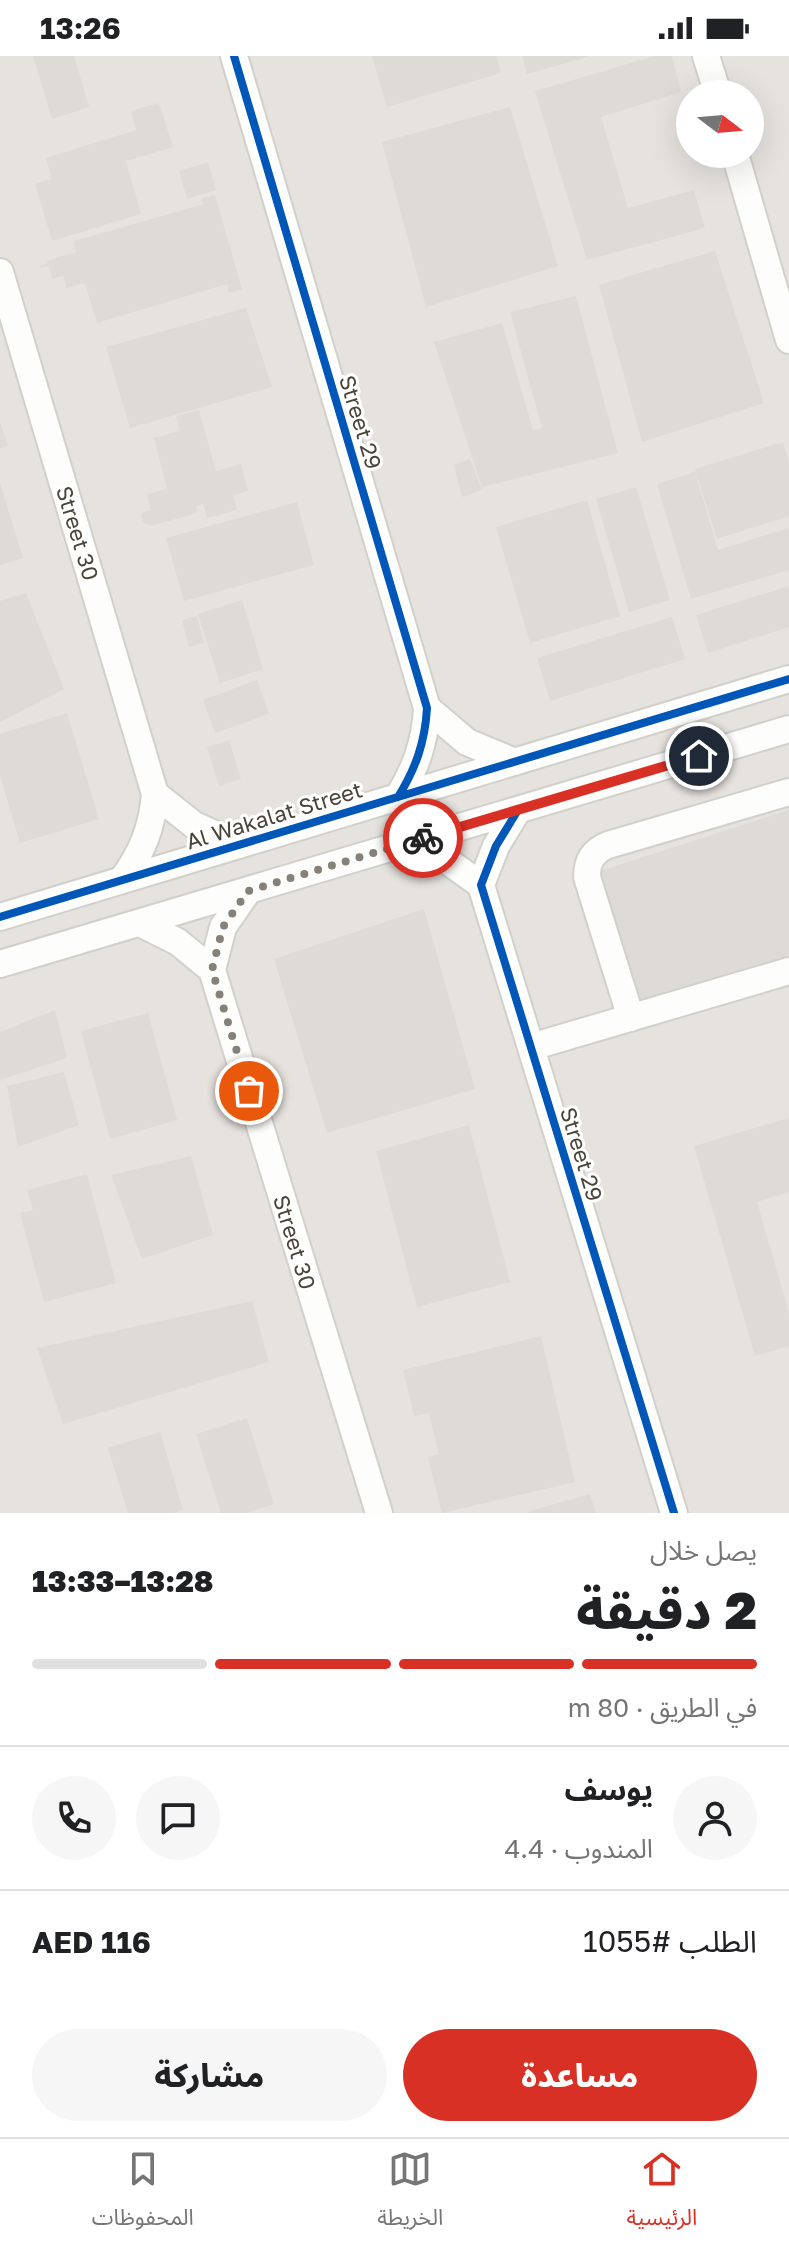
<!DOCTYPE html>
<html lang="ar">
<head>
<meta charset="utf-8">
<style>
	:root { --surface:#fff; --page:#f6f6f6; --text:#202124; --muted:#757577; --line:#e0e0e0; --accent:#d93025 }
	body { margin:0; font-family:"Golos Text","Noto Sans Arabic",sans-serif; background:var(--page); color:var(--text); direction:rtl; height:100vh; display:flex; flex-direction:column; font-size:30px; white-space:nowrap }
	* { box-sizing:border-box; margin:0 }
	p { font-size:26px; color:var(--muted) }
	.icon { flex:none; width:44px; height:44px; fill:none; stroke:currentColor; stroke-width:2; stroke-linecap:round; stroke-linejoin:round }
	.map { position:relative; height:1457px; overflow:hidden; direction:ltr }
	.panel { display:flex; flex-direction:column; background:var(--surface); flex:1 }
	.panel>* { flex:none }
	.needle { width:52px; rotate:106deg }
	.fabs { position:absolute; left:676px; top:24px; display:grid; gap:16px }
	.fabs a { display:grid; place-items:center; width:88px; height:88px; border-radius:50%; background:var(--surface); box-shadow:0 8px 32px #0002; font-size:40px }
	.pin { position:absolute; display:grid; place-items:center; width:68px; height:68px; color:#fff; margin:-34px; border:4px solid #fff; border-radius:50%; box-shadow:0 2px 8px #0007 }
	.courier { position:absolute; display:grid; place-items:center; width:80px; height:80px; margin:-40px; border:6px solid #d93025; border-radius:50%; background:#fff; color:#222; box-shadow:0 2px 10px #0007 }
	.summary em { font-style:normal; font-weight:800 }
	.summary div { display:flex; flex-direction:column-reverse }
	.summary { display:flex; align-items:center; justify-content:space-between; height:136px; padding:0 32px }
	h1 { font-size:52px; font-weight:800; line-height:60px }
	.bar { display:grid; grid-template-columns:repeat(4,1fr); gap:12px 8px; align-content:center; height:96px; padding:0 32px }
	.bar i { height:10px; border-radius:6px; background:var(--line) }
	.bar .current { background:var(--accent) }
	.bar p { grid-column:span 4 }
	.line { display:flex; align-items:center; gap:20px; padding:0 32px; border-top:2px solid var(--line) }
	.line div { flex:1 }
	.round { display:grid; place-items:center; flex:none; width:84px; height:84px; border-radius:42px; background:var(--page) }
	.button { display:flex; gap:16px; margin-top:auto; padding:16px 32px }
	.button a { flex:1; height:92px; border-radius:48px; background:var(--accent); color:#fff; font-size:32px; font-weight:800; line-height:92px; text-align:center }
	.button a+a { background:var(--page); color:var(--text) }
	.status { display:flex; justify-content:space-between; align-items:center; height:56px; padding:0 40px; background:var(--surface); direction:ltr }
	.status svg { height:22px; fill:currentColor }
	.tab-bar { display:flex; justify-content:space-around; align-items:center; height:112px; border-top:2px solid var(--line); background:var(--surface); font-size:22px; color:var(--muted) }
	.tab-bar a { display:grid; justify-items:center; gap:4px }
	.tab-bar .current { color:var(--accent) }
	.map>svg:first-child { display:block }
	.industrial { fill:#e6e2de; fill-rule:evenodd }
	.building { fill:#dedbd6 }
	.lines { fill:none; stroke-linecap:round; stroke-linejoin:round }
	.minor-casing { stroke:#d2d0cb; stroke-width:30 }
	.minor { stroke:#fdfdfc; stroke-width:26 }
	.cycleway-casing { stroke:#fff; stroke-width:13 }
	.cycleway { stroke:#0057b8; stroke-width:8 }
	.done { stroke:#868178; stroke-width:8; stroke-dasharray:0 14.4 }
	.route { stroke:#d93025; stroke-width:10 }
	.labels { text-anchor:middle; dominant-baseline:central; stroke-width:6; stroke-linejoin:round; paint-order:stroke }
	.street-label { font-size:22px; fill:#4b4439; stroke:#fff }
</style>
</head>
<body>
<div class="status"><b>13:26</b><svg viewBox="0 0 49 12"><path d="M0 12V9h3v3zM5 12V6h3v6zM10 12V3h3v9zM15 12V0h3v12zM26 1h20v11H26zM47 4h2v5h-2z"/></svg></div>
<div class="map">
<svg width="789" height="1457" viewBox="0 0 789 1457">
	<rect width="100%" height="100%" fill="#f4f2ee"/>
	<path class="industrial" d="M0,0H789V1457H0ZM690,38H750V98H690Z"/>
	<path class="building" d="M33,0H74L89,51L52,63Z
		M372,0H496L501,17L387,51Z
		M522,0H588V1L527,18Z
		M655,0H672L681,36L601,61L628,152L694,134L705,172L587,204L535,35Z
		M159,47L173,91L126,105L141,158L52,185L35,128L52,123L46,102L136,74L131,55Z
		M510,51L558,210L426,251L382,86Z
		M208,106L216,134L187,143L179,115Z
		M215,139L242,233L229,237L227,228L97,267L85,227L67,232L63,220L52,223L49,210L40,212L39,210L48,207L46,205L76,196L74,185L204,148L202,142Z
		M715,195L764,347L642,386L599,229Z
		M576,240L618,397L482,431L434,286L502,267L533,374L542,372L510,256Z
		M246,252L272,331L130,372L106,291Z
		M199,354L216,415L241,408L248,435L233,439L237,454L207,462L203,448L196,450L197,457L151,470L143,466L141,457L151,454L147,438L167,433L154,382L180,375L176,360Z
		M0,366L8,389L0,392Z
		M783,386L789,406V460L717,483L695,413Z
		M470,403L482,434L462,441L454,409Z
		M695,416L718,494L789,472V514L691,543L657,428Z
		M0,427L23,502L0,509Z
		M636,431L670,544L629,556L596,443Z
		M587,444L620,560L530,587L496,471Z
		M297,446L314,509L184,545L166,482Z
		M789,530V571L708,597L696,559Z
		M26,537L64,633L0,666V545Z
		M242,544L263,613L220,627L198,558Z
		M197,560L204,587L189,591L182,564Z
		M672,561L685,603L550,645L537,602Z
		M257,624L269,658L215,677L203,644Z
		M67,657L99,763L20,787L0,719V678Z
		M229,684L241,723L219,730L207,691Z
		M789,754V900L642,947L600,815Z
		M424,853L475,1033L327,1077L274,903Z
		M55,954L67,1002L0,1024V976Z
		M148,957L177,1064L110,1083L81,975Z
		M64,1016L79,1069L18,1091L7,1030Z
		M789,1062V1136L757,1146L789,1257V1290L755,1300L694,1090Z
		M469,1069L510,1226L417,1251L376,1095Z
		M191,1100L213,1179L142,1203L111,1119Z
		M87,1118L116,1227L44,1246L20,1157L33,1154L27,1134Z
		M252,1245L269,1306L63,1368L37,1292Z
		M541,1280L575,1426L442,1457L428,1401L439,1398L429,1357L414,1360L403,1314Z
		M247,1362L274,1448L246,1457H221L196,1378Z
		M160,1376L183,1454L173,1457H128L108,1392Z
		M590,1438L596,1457H528L527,1456Z"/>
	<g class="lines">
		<defs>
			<path id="minor" d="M234,0L427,652C425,686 416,712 398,741
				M706,0L718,38
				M735,98L789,284
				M0,216L155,738C152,772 142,797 122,824
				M427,652L467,686L515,706
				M155,738L194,769L239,789
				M518,754L496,790L481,829L674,1457
				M408,786L446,804L481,829
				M248,835L223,871L212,914L379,1457
				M0,861L789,623
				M140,867L178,886L212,914
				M0,908L789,673
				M631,962L587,821C587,805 593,795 608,789L789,736
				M531,991L789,915"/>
		</defs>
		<use href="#minor" class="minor-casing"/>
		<use href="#minor" class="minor"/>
		<defs>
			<path id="cycleway" d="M234,0L427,652C425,686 416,712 398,741
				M518,754L496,790L481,829L674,1457
				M0,861L789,623"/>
		</defs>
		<use href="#cycleway" class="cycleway-casing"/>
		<use href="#cycleway" class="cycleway"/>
	</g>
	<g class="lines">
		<path class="done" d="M249,1035L212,914L223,871L248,835L423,782"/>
		<path class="route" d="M423,782L699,700"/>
	</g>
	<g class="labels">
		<g class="street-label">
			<text transform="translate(361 366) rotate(73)">Street 29</text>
			<text transform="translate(78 477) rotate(73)">Street 30</text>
			<text transform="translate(274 759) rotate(-17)">Al Wakalat Street</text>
			<text transform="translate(582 1098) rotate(73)">Street 29</text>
			<text transform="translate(295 1186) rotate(73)">Street 30</text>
		</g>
	</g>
</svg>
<div class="fabs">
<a><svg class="needle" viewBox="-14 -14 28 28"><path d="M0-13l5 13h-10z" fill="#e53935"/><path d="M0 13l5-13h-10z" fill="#757577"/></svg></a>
</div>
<div class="pin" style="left:249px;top:1035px;background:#ea580c"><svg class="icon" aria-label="bag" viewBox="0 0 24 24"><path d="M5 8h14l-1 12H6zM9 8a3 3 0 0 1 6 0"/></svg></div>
<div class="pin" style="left:699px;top:700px;background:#1f2937"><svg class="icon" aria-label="home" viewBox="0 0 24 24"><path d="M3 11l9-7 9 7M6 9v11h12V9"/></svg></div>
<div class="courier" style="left:423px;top:782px"><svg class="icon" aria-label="bike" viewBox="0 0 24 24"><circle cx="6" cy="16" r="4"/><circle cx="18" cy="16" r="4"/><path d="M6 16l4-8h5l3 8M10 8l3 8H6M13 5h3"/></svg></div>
</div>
<section class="panel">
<div class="summary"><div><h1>2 دقيقة</h1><p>يصل خلال</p></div><em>13:28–13:33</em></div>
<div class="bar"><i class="current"></i><i class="current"></i><i class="current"></i><i></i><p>في الطريق · 80 m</p></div>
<div class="line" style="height:144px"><a class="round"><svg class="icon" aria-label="person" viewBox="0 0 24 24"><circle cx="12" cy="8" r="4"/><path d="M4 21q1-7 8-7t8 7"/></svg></a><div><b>يوسف</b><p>المندوب · 4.4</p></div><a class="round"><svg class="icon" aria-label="chat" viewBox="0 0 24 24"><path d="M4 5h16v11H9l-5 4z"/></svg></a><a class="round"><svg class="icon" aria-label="phone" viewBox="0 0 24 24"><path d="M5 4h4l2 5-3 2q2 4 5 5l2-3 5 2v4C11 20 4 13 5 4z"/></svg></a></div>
<div class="line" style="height:104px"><div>الطلب #1055</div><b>AED 116</b></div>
<div class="button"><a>مساعدة</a><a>مشاركة</a></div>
</section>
<nav class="tab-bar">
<a class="current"><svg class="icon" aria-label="home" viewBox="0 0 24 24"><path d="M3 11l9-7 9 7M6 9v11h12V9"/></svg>الرئيسية</a>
<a><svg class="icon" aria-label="map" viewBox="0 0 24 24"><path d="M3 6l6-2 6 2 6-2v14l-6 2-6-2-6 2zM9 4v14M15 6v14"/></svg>الخريطة</a>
<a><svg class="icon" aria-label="saved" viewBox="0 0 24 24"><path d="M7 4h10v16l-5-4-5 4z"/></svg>المحفوظات</a>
</nav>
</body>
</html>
